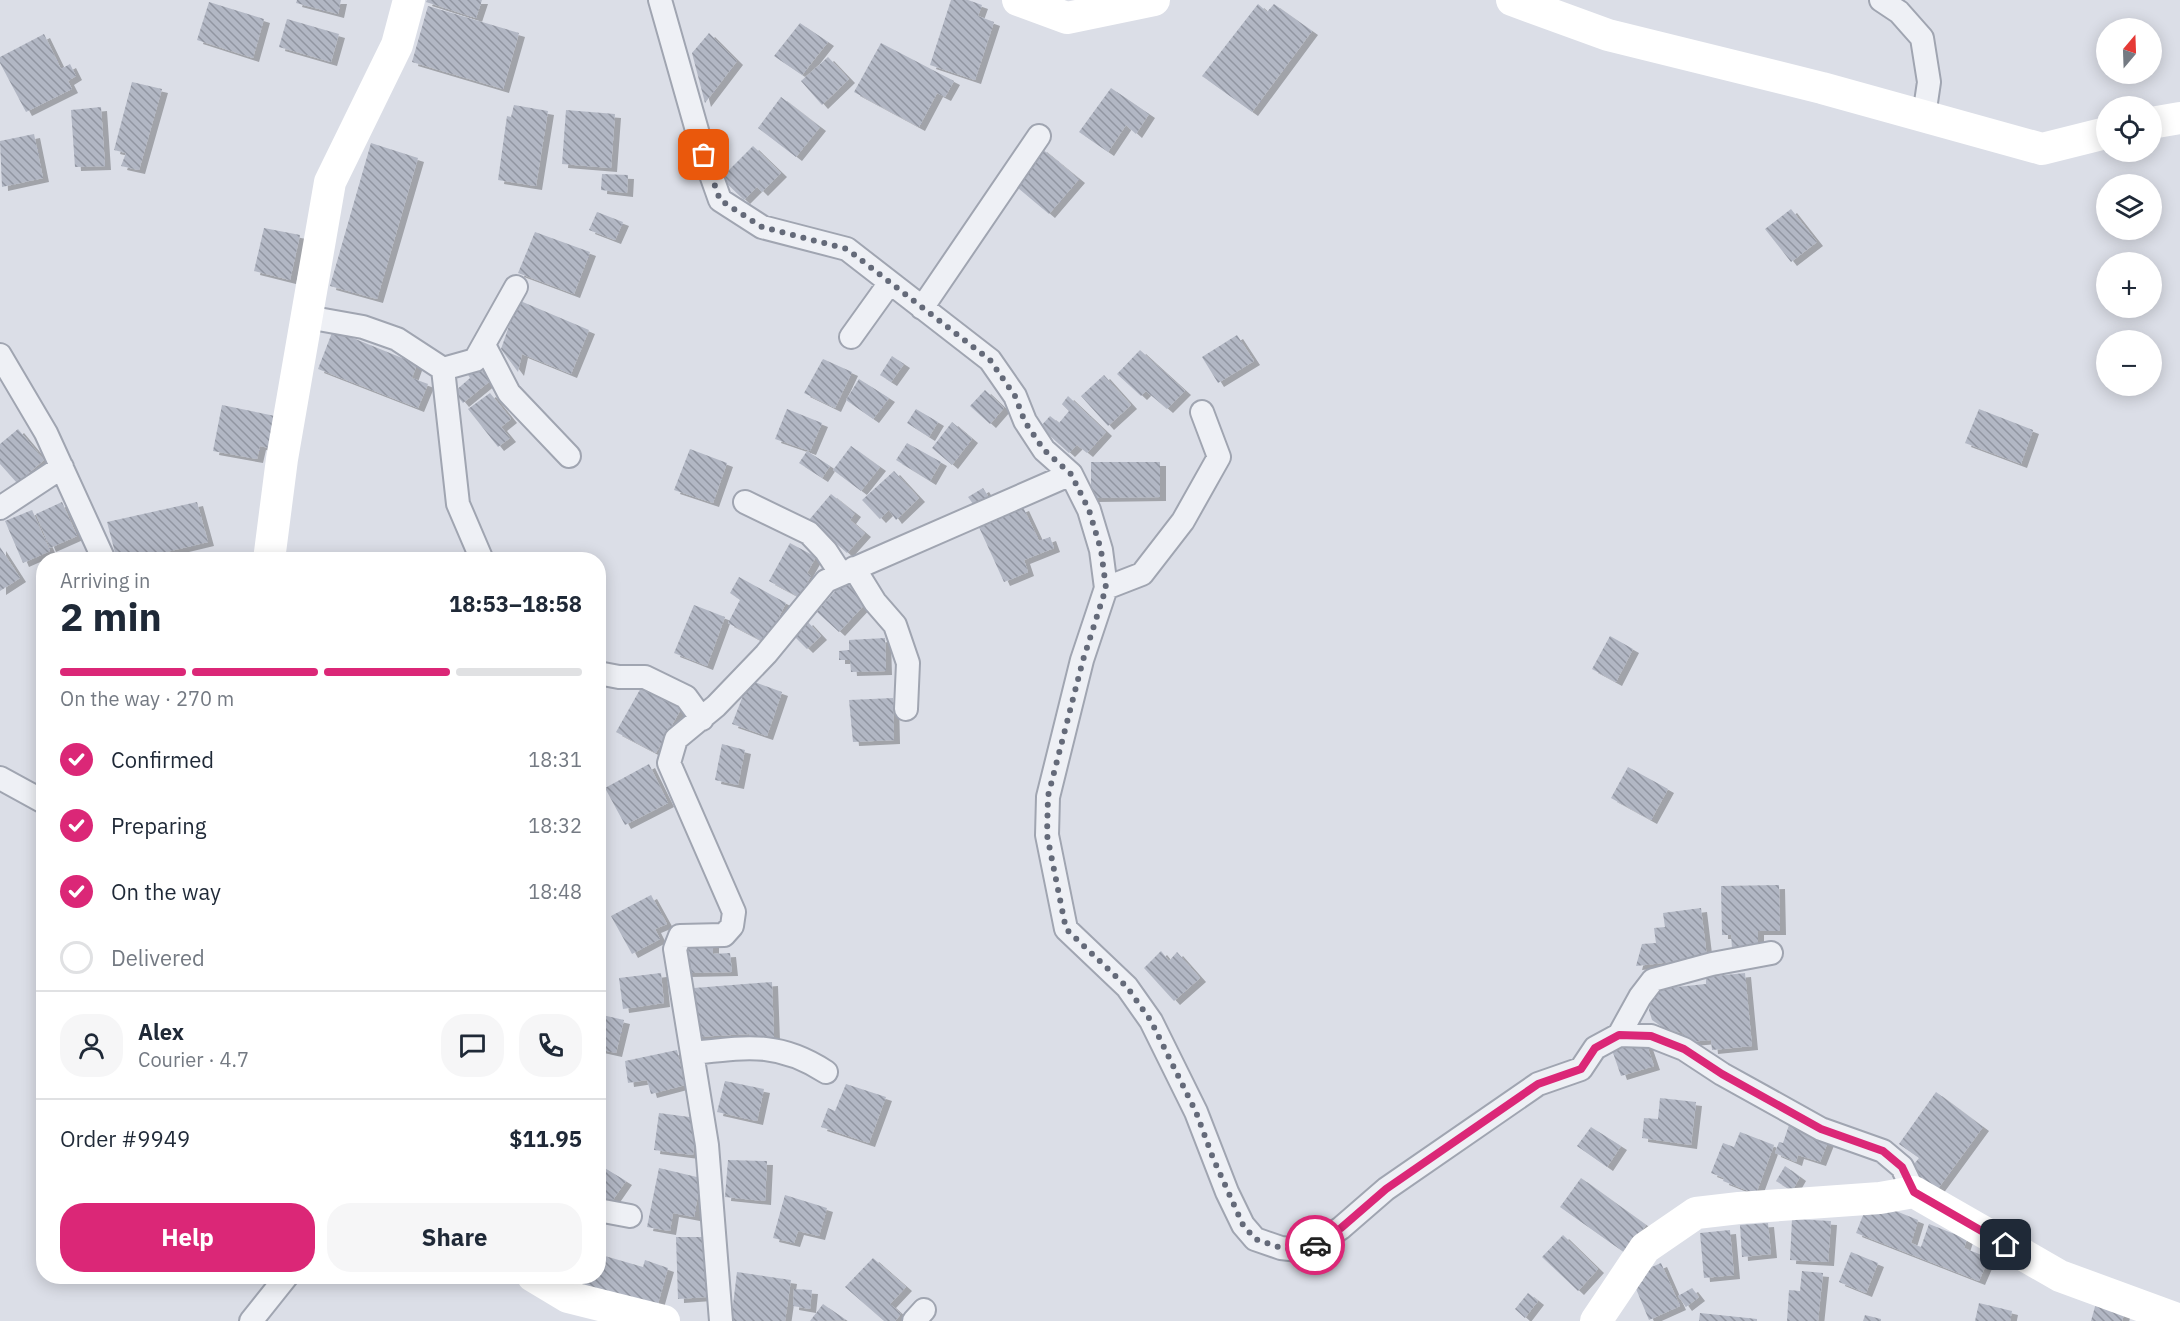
<!DOCTYPE html>
<html lang="en">
<head>
<meta charset="utf-8">
<style>
	:root { --surface:#fff; --page:#f6f6f7; --text:#1f2937; --muted:#747a83; --line:#e0e1e3; --accent:#db2777 }
	body { margin:0; font-family:"IBM Plex Sans",sans-serif; background:var(--page); color:var(--text); height:100vh; display:flex; flex-direction:column; font-size:22px; white-space:nowrap }
	* { box-sizing:border-box; margin:0 }
	p { font-size:20px; color:var(--muted) }
	.icon { flex:none; width:33px; height:33px; fill:none; stroke:currentColor; stroke-width:2; stroke-linecap:round; stroke-linejoin:round }
	.map { position:relative; flex:1; overflow:hidden }
	.panel { position:absolute; left:36px; top:552px; width:570px; height:732px; display:flex; flex-direction:column; background:var(--surface); border-radius:24px; box-shadow:0 3px 15px #0003 }
	.panel>* { flex:none }
	.needle { width:39px; rotate:19deg }
	.fabs { position:absolute; left:2096px; top:18px; display:grid; gap:12px }
	.fabs a { display:grid; place-items:center; width:66px; height:66px; border-radius:50%; background:var(--surface); box-shadow:0 3px 15px #0003; font-size:30px }
	.pin { position:absolute; display:grid; place-items:center; width:51px; height:51px; color:#fff; margin:-26px; border-radius:12px; box-shadow:0 3px 9px #0006 }
	.courier { position:absolute; display:grid; place-items:center; width:60px; height:60px; margin:-30px; border:4px solid #db2777; border-radius:50%; background:#fff; color:#222; box-shadow:0 2px 8px #0007 }
	.head em { font-style:normal; font-weight:700 }
	.head div { display:flex; flex-direction:column-reverse }
	.head { display:flex; align-items:center; justify-content:space-between; height:102px; padding:0 24px }
	h1 { font-size:39px; font-weight:700; line-height:45px }
	.bar { display:grid; grid-template-columns:repeat(4,1fr); gap:9px 6px; align-content:center; height:72px; padding:0 24px }
	.bar i { height:8px; border-radius:4px; background:var(--line) }
	.bar .active { background:var(--accent) }
	.bar p { grid-column:span 4 }
	.line { display:flex; align-items:center; gap:15px; padding:0 24px; border-top:2px solid var(--line) }
	.line div { flex:1 }
	.round { display:grid; place-items:center; flex:none; width:63px; height:63px; border-radius:24px; background:var(--page) }
	ol { padding:0 24px; list-style:none }
	li { display:flex; align-items:center; gap:18px; height:66px }
	li p { margin-inline-start:auto }
	li .icon { padding:6px; border-radius:50%; background:var(--accent); color:#fff; stroke-width:4 }
	li:last-child { color:var(--muted) }
	li i { width:33px; height:33px; border:3px solid var(--line); border-radius:50% }
	.button { display:flex; gap:12px; margin-top:auto; padding:12px 24px }
	.button a { flex:1; height:69px; border-radius:24px; background:var(--accent); color:#fff; font-size:24px; font-weight:700; line-height:69px; text-align:center }
	.button a+a { background:var(--page); color:var(--text) }
	.map>svg:first-child { display:block }
	.building { fill:url(#building-back-hatch); filter:url(#shadow) }
	.lines { fill:none; stroke-linecap:round; stroke-linejoin:round }
	.street-casing { stroke:#a0a5b1; stroke-width:26 }
	.street { stroke:#eef0f5; stroke-width:22 }
	.secondary { stroke:#fff; stroke-width:32 }
	.done { stroke:#646a79; stroke-width:6; stroke-dasharray:0 10.8 }
	.route { stroke:#db2777; stroke-width:8 }
</style>
</head>
<body>
<div class="map">
<svg width="2180" height="1321" viewBox="0 0 2180 1321">
	<defs>
		<pattern id="building-back-hatch" width="6" height="6" patternUnits="userSpaceOnUse" patternTransform="scale(1.5)"><rect width="6" height="6" fill="#b2b7c4"/><path d="M-1 5l2 2M0 0l6 6M5-1l2 2" fill="none" stroke="#9195a1"/></pattern>
		<filter id="shadow"><feDropShadow dx="6" dy="4" stdDeviation="0" flood-color="#0004"/></filter>
	</defs>
	<rect width="100%" height="100%" fill="#dbdee7"/>
	<path class="building" d="M297,0H341L338,14L296,3Z
		M427,0H482L476,18L426,2Z
		M951,0H968L982,5L978,16L994,22L975,80L930,65Z
		M209,2L264,19L253,58L197,40Z
		M1258,4L1267,12L1274,4L1312,31L1252,112L1202,76Z
		M428,6L519,33L503,89L412,62Z
		M287,19L339,34L331,62L279,47Z
		M800,23L828,42L802,75L774,56Z
		M709,33L737,61L705,103L692,53Z
		M44,34L61,69L70,64L76,76L68,81L72,89L26,112L0,63V57Z
		M881,43L954,81L945,97L937,93L919,127L854,92Z
		M828,57L849,79L822,105L801,81Z
		M132,82L162,89L139,170L121,166L126,153L114,150Z
		M1111,88L1149,114L1136,134L1126,125L1108,152L1079,132Z
		M781,97L820,127L796,157L758,128Z
		M514,105L548,111L536,186L498,180L507,116L511,117Z
		M101,107L105,166L75,167L71,110Z
		M566,110L615,114L611,168L562,164Z
		M34,134L43,178L2,187L0,141Z
		M371,143L418,158L377,299L330,286Z
		M753,146L781,173L762,192L757,187L744,200L721,178Z
		M1041,148L1079,179L1049,214L1012,183Z
		M602,174L628,175L627,193L601,190Z
		M1791,209L1817,242L1791,262L1765,229Z
		M597,212L623,222L615,240L589,230Z
		M264,228L300,235L290,280L254,271Z
		M535,232L590,252L574,294L518,273Z
		M518,300L589,330L571,374L522,354L518,372L501,349Z
		M333,330L417,364L412,378L428,384L418,408L318,369Z
		M1237,335L1254,361L1218,383L1202,357Z
		M1140,350L1185,391L1167,409L1146,391L1141,396L1117,374Z
		M892,356L904,364L891,382L880,375Z
		M823,359L852,372L835,408L804,393Z
		M478,366L490,381L463,403L454,392L470,378L467,373Z
		M1104,375L1131,405L1108,426L1081,396Z
		M859,379L889,398L873,419L846,400Z
		M985,390L1004,408L990,424L970,406Z
		M490,393L511,419L501,427L510,438L498,447L468,409Z
		M1068,396L1106,432L1087,453L1077,445L1069,453L1040,427L1050,416L1059,423L1069,411L1062,404Z
		M222,405L275,416L269,448L260,446L257,459L213,451Z
		M787,409L822,423L810,451L775,439Z
		M916,409L938,422L929,437L907,423Z
		M1979,409L2033,430L2021,464L1965,443Z
		M952,422L972,439L952,465L932,448Z
		M18,429L44,460L17,483L0,464V444Z
		M907,443L941,462L930,481L896,460Z
		M851,446L880,467L861,491L833,470Z
		M690,449L727,463L713,503L674,490Z
		M807,451L830,466L822,478L799,463Z
		M1091,462H1160V497L1091,498Z
		M894,471L919,498L896,520L889,510L880,519L862,500Z
		M983,488L990,499L976,508L968,497Z
		M831,494L855,513L850,520L865,533L847,553L809,520Z
		M62,502L77,536L50,548L36,514Z
		M197,502L208,542L133,560H117L107,522Z
		M1023,507L1039,541L1050,537L1054,548L1024,560L1028,572L1004,582L978,525Z
		M32,510L50,551L23,563L5,521Z
		M790,543L816,557L807,573L811,576L799,597L769,581Z
		M0,547L20,578L0,591Z
		M739,577L786,603L766,643L728,623L740,600L730,593Z
		M844,581L867,602L839,632L817,612Z
		M694,605L725,617L707,666L674,653Z
		M807,621L821,636L807,649L794,636Z
		M1610,636L1633,649L1616,682L1592,669Z
		M885,638L886,671L851,672L850,660H839V651L849,650V640Z
		M749,680L782,692L767,736L732,724Z
		M642,686L681,709L656,753L616,732Z
		M893,698L894,740L853,742L849,700Z
		M722,744L745,750L738,785L715,780Z
		M649,764L668,803L625,825L605,788Z
		M1628,767L1668,789L1651,820L1611,798Z
		M1779,885L1780,931H1758V947L1732,948L1731,935H1722L1721,886Z
		M651,895L667,924L655,929L660,939L632,954L611,916Z
		M1701,908L1707,958L1636,966L1642,944L1656,943L1654,928L1665,927L1663,913Z
		M713,942V954L730,953L732,972L684,973L683,944Z
		M1161,951L1169,961L1177,952L1200,978L1174,1001L1144,968Z
		M661,973L664,1003L623,1009L619,978Z
		M1745,973L1752,1046L1712,1050L1711,1040L1689,1042L1682,1033L1667,1030L1652,1020L1649,1010L1651,999L1656,989L1706,984V977Z
		M772,982L774,1037L750,1038L749,1034L696,1037L694,988Z
		M598,1014L624,1020L616,1053L598,1049Z
		M1644,1037L1654,1066L1621,1076L1611,1047Z
		M677,1050L685,1085L651,1094L647,1080L628,1083L625,1061Z
		M725,1081L764,1089L757,1121L717,1112Z
		M846,1084L886,1097L869,1143L821,1127L828,1108L835,1111Z
		M1936,1092L1983,1127L1937,1190L1910,1169L1919,1158L1899,1144Z
		M1660,1098L1696,1102L1691,1145L1642,1138L1644,1118L1658,1119Z
		M659,1113L697,1118L693,1155L654,1150Z
		M1791,1119L1831,1134L1820,1162L1798,1155L1796,1162L1775,1153L1779,1142L1783,1143Z
		M1591,1127L1621,1146L1607,1167L1577,1146Z
		M1740,1132L1774,1145L1756,1194L1723,1181L1724,1178L1711,1173L1723,1143L1734,1147Z
		M728,1160L767,1161L765,1201L725,1197Z
		M598,1164L626,1181L608,1207L598,1201Z
		M1785,1166L1800,1177L1792,1191L1776,1181Z
		M659,1168L701,1178L694,1217L673,1213L670,1231L647,1227Z
		M1581,1178L1646,1225L1625,1253L1560,1207Z
		M785,1195L827,1208L819,1236L798,1231L794,1243L773,1238Z
		M1869,1200L1918,1220L1911,1243L1921,1247L1929,1224L1967,1239L1964,1248L1989,1258L1979,1281L1856,1233Z
		M1792,1219L1831,1221L1828,1262L1790,1260Z
		M1768,1223L1771,1254L1742,1257L1740,1225Z
		M1730,1230L1734,1275L1704,1278L1700,1233Z
		M1563,1235L1598,1269L1578,1291L1542,1257Z
		M676,1237H704L706,1297L678,1299Z
		M1851,1252L1878,1263L1866,1293L1839,1282Z
		M598,1254L643,1267L645,1260L668,1268L656,1311L580,1288L584,1276H598Z
		M873,1258L906,1287L890,1304L901,1314L895,1321H884L845,1287Z
		M1661,1263L1680,1306L1649,1320L1634,1284L1643,1281L1640,1272Z
		M1802,1271L1823,1273L1818,1321H1787L1789,1290L1800,1291Z
		M737,1272L791,1280L785,1321H731Z
		M1692,1288L1699,1297L1686,1307L1678,1296Z
		M794,1289L812,1290L810,1309L793,1306Z
		M1528,1293L1538,1301L1525,1318L1515,1309Z
		M1979,1303L2012,1311L2010,1321H1975Z
		M2096,1303L2125,1311L2122,1321H2091Z
		M823,1304L846,1320L810,1321Z
		M1700,1313L1757,1319V1321H1699Z
		M1865,1315L1881,1319V1321H1863Z"/>
	<g class="lines">
		<defs>
			<path id="street" d="M660,0L704,155L720,200L762,227L847,249L990,360L1015,396L1025,421L1044,450L1071,474L1089,510L1101,550L1106,588L1082,660L1048,797L1047,835L1066,929L1127,987L1151,1021L1196,1112L1227,1192L1243,1225L1255,1239L1281,1248L1307,1251L1341,1228L1386,1189L1538,1084L1581,1069L1595,1048L1619,1035L1651,1036L1684,1049L1722,1074L1821,1129L1883,1151L1902,1167L1914,1192
				M1881,0L1899,12L1922,38L1929,82L1924,116
				M922,308L1039,136
				M307,317L363,327L397,339L443,369L458,504L482,560
				M851,337L889,284
				M484,345L509,393L569,456
				M0,355L46,433L104,560
				M443,369L475,360L516,287
				M745,502L809,533L826,551L841,574
				M0,508L62,467
				M854,568L875,602L895,625L908,663L906,709
				M1106,588L1142,574L1183,521L1219,457L1202,412
				M598,673L619,677H645L686,697L702,719
				M0,778L44,802
				M1619,1035L1640,997L1653,980L1712,964L1771,953
				M693,1053C746,1047 779,1041 826,1072
				M598,1210L630,1216
				M251,1321L287,1276
				M721,1321L707,1145L675,949L680,936L724,935L732,926L734,912L669,763L676,739L716,706L766,654L826,581L1071,474
				M914,1321L924,1310"/>
		</defs>
		<use href="#street" class="street-casing"/>
		<use href="#street" class="street"/>
		<path class="secondary" d="M1018,0L1067,18L1154,0
			M1512,0L1608,35L1822,88L2042,149L2106,133
			M2151,123L2180,118
			M269,560L282,459L330,182L397,45L409,0
			M533,1276L568,1297L664,1321
			M1596,1321L1645,1248L1696,1213L1739,1208L1880,1198L1914,1192L2060,1276L2180,1320"/>
	</g>
	<g class="lines">
		<path class="done" d="M704,155L720,200L762,227L847,249L990,360L1015,396L1025,422L1044,450L1071,474L1089,510L1101,550L1106,588L1083,660L1048,796L1047,835L1066,929L1127,987L1151,1021L1196,1112L1213,1158L1243,1225L1255,1239L1281,1248L1307,1251L1315,1245"/>
		<path class="route" d="M1315,1245L1341,1228L1386,1189L1538,1084L1581,1069L1595,1048L1619,1035L1651,1036L1684,1049L1722,1074L1821,1129L1883,1151L1902,1167L1914,1192L2006,1245"/>
	</g>
</svg>
<div class="fabs">
<a><svg class="needle" viewBox="-14 -14 28 28"><path d="M0-13l5 13h-10z" fill="#e53935"/><path d="M0 13l5-13h-10z" fill="#747a83"/></svg></a>
<a><svg class="icon" aria-label="locate" viewBox="0 0 24 24"><circle cx="12" cy="12" r="6"/><path d="M12 2v4M12 18v4M2 12h4M18 12h4"/></svg></a>
<a><svg class="icon" aria-label="layers" viewBox="0 0 24 24"><path d="M12 4l9 5-9 5-9-5zM3 14l9 5 9-5"/></svg></a>
<a>+</a>
<a>−</a>
</div>
<div class="pin" style="left:704px;top:155px;background:#ea580c"><svg class="icon" aria-label="bag" viewBox="0 0 24 24"><path d="M5 8h14l-1 12H6zM9 8a3 3 0 0 1 6 0"/></svg></div>
<div class="pin" style="left:2006px;top:1245px;background:#1f2937"><svg class="icon" aria-label="home" viewBox="0 0 24 24"><path d="M3 11l9-7 9 7M6 9v11h12V9"/></svg></div>
<div class="courier" style="left:1315px;top:1245px"><svg class="icon" aria-label="car" viewBox="0 0 24 24"><path d="M5 17H2v-5l4-1 3-4h7l3 4 3 1v5h-3M9 17h6M6 11h13"/><circle cx="7" cy="17" r="2"/><circle cx="17" cy="17" r="2"/></svg></div>
<section class="panel">
<div class="head"><div><h1>2 min</h1><p>Arriving in</p></div><em>18:53–18:58</em></div>
<div class="bar"><i class="active"></i><i class="active"></i><i class="active"></i><i></i><p>On the way · 270 m</p></div>
<ol>
<li><svg class="icon" aria-label="check" viewBox="0 0 24 24"><path d="M5 12l5 5 9-10"/></svg>Confirmed<p>18:31</p></li>
<li><svg class="icon" aria-label="check" viewBox="0 0 24 24"><path d="M5 12l5 5 9-10"/></svg>Preparing<p>18:32</p></li>
<li><svg class="icon" aria-label="check" viewBox="0 0 24 24"><path d="M5 12l5 5 9-10"/></svg>On the way<p>18:48</p></li>
<li><i></i>Delivered</li>
</ol>
<div class="line" style="height:108px"><a class="round"><svg class="icon" aria-label="person" viewBox="0 0 24 24"><circle cx="12" cy="8" r="4"/><path d="M4 21q1-7 8-7t8 7"/></svg></a><div><b>Alex</b><p>Courier · 4.7</p></div><a class="round"><svg class="icon" aria-label="chat" viewBox="0 0 24 24"><path d="M4 5h16v11H9l-5 4z"/></svg></a><a class="round"><svg class="icon" aria-label="phone" viewBox="0 0 24 24"><path d="M5 4h4l2 5-3 2q2 4 5 5l2-3 5 2v4C11 20 4 13 5 4z"/></svg></a></div>
<div class="line" style="height:78px"><div>Order #9949</div><b>$11.95</b></div>
<div class="button"><a>Help</a><a>Share</a></div>
</section>
</div>
</body>
</html>
